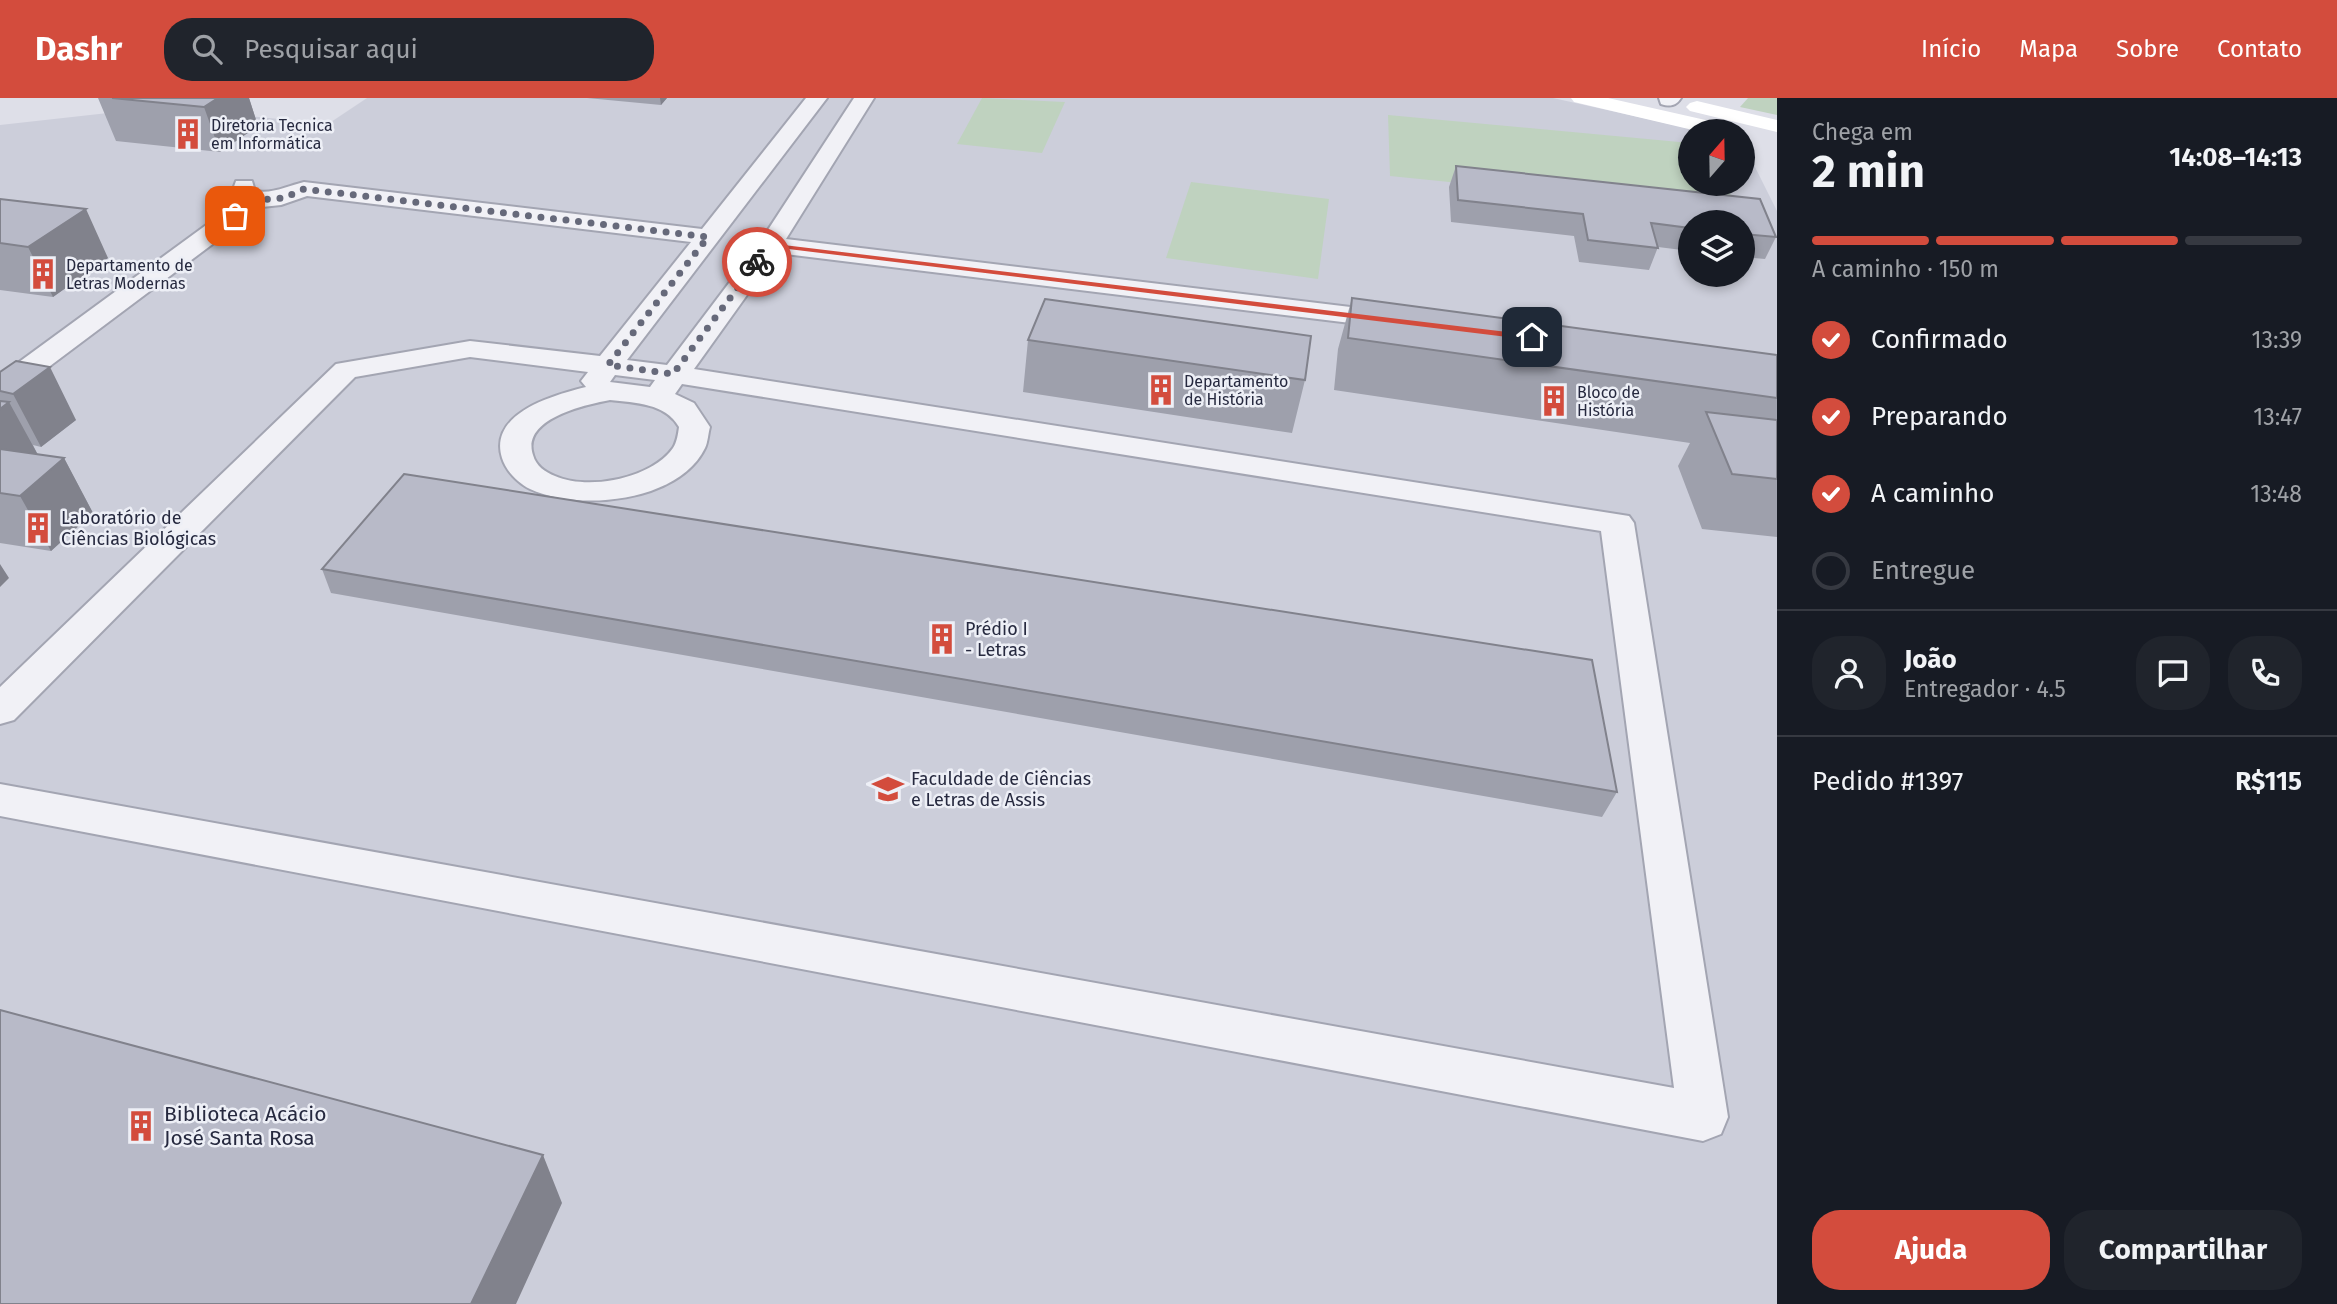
<!DOCTYPE html>
<html lang="pt">
<head>
<meta charset="utf-8">
<style>
	:root { --surface:#171b24; --page:#20242c; --text:#f1f3f6; --muted:#9ea1a6; --line:#363941; --accent:#d34c3d }
	body { margin:0; font-family:"Fira Sans",sans-serif; background:var(--page); color:var(--text); height:100vh; display:flex; flex-direction:column; font-size:26px; white-space:nowrap }
	* { box-sizing:border-box; margin:0 }
	p { font-size:23px; color:var(--muted) }
	.icon { flex:none; width:38px; height:38px; fill:none; stroke:currentColor; stroke-width:2; stroke-linecap:round; stroke-linejoin:round }
	.map { position:relative; flex:1; overflow:hidden }
	.drawer { display:flex; flex-direction:column; background:var(--surface); width:560px }
	.drawer>* { flex:none }
	.needle { width:46px; rotate:20deg }
	.buttons { position:absolute; left:1678px; top:21px; display:grid; gap:14px }
	.buttons a { display:grid; place-items:center; width:77px; height:77px; border-radius:50%; background:var(--surface); box-shadow:0 4px 10px #0003; font-size:35px }
	.pin { position:absolute; display:grid; place-items:center; width:60px; height:60px; color:#fff; margin:-30px; border-radius:14px; box-shadow:0 4px 10px #0006 }
	.courier { position:absolute; display:grid; place-items:center; width:70px; height:70px; margin:-35px; border:5px solid #d34c3d; border-radius:50%; background:#fff; color:#222; box-shadow:0 2px 9px #0007 }
	.summary em { font-style:normal; font-weight:700 }
	.summary div { display:flex; flex-direction:column-reverse }
	.summary { display:flex; align-items:center; justify-content:space-between; height:119px; padding:0 35px }
	h1 { font-size:46px; font-weight:700; line-height:52px }
	.bar { display:grid; grid-template-columns:repeat(4,1fr); gap:10px 7px; align-content:center; height:84px; padding:0 35px }
	.bar i { height:9px; border-radius:5px; background:var(--line) }
	.bar .active { background:var(--accent) }
	.bar p { grid-column:span 4 }
	.line { display:flex; align-items:center; gap:18px; padding:0 35px; border-top:2px solid var(--line) }
	.line div { flex:1 }
	.round { display:grid; place-items:center; flex:none; width:74px; height:74px; border-radius:28px; background:var(--page) }
	ol { padding:0 35px; list-style:none }
	li { display:flex; align-items:center; gap:21px; height:77px }
	li p { margin-inline-start:auto }
	li .icon { padding:7px; border-radius:50%; background:var(--accent); color:#fff; stroke-width:4 }
	li:last-child { color:var(--muted) }
	li i { width:38px; height:38px; border:4px solid var(--line); border-radius:50% }
	.button { display:flex; gap:14px; margin-top:auto; padding:14px 35px }
	.button a { flex:1; height:80px; border-radius:28px; background:var(--accent); color:#fff; font-size:28px; font-weight:700; line-height:80px; text-align:center }
	.button a+a { background:var(--page); color:var(--text) }
	header { display:flex; align-items:center; gap:42px; box-sizing:border-box; height:98px; padding:0 35px; background:var(--accent); color:#fff }
	header strong { font-size:33px }
	nav { display:flex; gap:38px; margin-inline-start:auto; font-size:24px }
	.search { width:490px; height:63px; background:var(--page); display:flex; align-items:center; gap:18px; box-sizing:border-box; padding:0 24px; border-radius:28px; color:var(--muted); font-size:26px }
	main { display:flex; flex:1; min-height:0 }
	.map>svg:first-child { display:block }
	.built { fill:#ccceda; fill-rule:evenodd }
	.green { fill:#bfd2bf }
	.lines { fill:none; stroke-linecap:round; stroke-linejoin:round }
	.minor-casing { stroke:#a3a5b2; stroke-width:4 }
	.minor { fill:#f1f1f6; fill-rule:evenodd }
	.secondary { fill:#fff; fill-rule:evenodd }
	.wall { fill:#9ea0ac }
	.shaded-wall { fill:#81828c }
	.building { fill:#b8bac8; stroke:#81828c; stroke-width:2 }
	.route { fill:#d34c3d }
	.done { stroke:#66697a; stroke-width:7; stroke-dasharray:0 12.6 }
	.labels { text-anchor:middle; dominant-baseline:central; stroke-width:5; stroke-linejoin:round; paint-order:stroke }
	.far-poi-label { font-size:16px; fill:#26293f; stroke:#edeff6; text-anchor:start }
	.poi-label { font-size:18px; fill:#26293f; stroke:#edeff6; text-anchor:start }
	.near-poi-label { font-size:21px; fill:#26293f; stroke:#edeff6; text-anchor:start }
</style>
</head>
<body>
<header>
<strong>Dashr</strong>
<div class="search"><svg class="icon" aria-label="search" viewBox="0 0 24 24"><circle cx="10" cy="10" r="6"/><path d="M15 15l6 6"/></svg>Pesquisar aqui</div>
<nav><a>Início</a><a>Mapa</a><a>Sobre</a><a>Contato</a></nav>
</header>
<main>
<div class="map">
<svg width="1777" height="1206" viewBox="0 0 1777 1206">
	<rect width="100%" height="100%" fill="#dedfe8"/>
	<path class="built" d="M367,0H1553L1701,33H1690V86H1743V45L1777,113V1206H0V27L162,9L328,26ZM1690,124H1743V177H1690Z"/>
	<path class="green" d="M982,0L1065,4L1042,55L957,46Z
		M1748,0H1777V17L1740,9Z
		M1388,17L1690,45V86H1726L1738,113L1390,78Z
		M1191,84L1329,101L1318,181L1166,160Z"/>
	<g class="lines">
		<defs>
			<path id="minor" d="M806,0H827L627,262L667,267L760,144L854,0H874L786,141L1400,215L1410,217L1414,223L1410,229L1400,231L777,155L694,271L1629,418L1634,425L1728,1019L1721,1036L1703,1043L0,718V686L1674,990L1601,433L682,286L675,296L694,305L710,329C708,336 708,344 705,350C679,404 579,414 530,391C518,385 506,373 502,360C488,315 554,297 586,289L581,283L588,274L470,259L355,279L14,622L0,626V589L336,266L470,243L600,258L691,144L307,98L281,107L262,109L10,298L0,301V278L239,103L231,97L236,83H252L255,93C274,96 287,88 304,84L702,131ZM615,277L655,282L650,289L610,284ZM610,302C636,305 665,305 679,329C678,336 677,344 673,350C652,380 589,393 555,378C545,374 536,368 533,357C521,321 584,307 610,302Z
				M1659,0H1681C1676,8 1670,9 1661,6Z"/>
		</defs>
		<use href="#minor" class="minor-casing"/>
		<use href="#minor" class="minor"/>
		<path class="secondary" d="M1571,0H1608L1732,28L1735,33H1697L1574,4Z
			M1697,3L1777,22V34L1690,13L1686,9L1690,5Z"/>
	</g>
	<path class="wall" d="M98,0H249L258,28L220,54L116,43Z
		M587,0H667L661,7Z
		M1456,68L1760,101L1776,139L1765,161L1743,159V124H1690V153L1658,149L1649,172L1579,164L1574,138L1451,124L1449,89Z
		M0,101L108,160L53,199L0,192Z
		M1352,200L1777,257V439L1702,431L1678,368L1690,345L1334,292L1338,251Z
		M1028,242L1305,282L1292,335L1023,294Z
		M0,274L76,322L41,349L33,347L38,357L64,360L93,415L51,453L0,445Z
		M322,471L1617,694L1602,719L331,495Z"/>
	<path class="shaded-wall" d="M218,0H249L258,28L220,54L204,9Z
		M660,0H667L661,7Z
		M86,111L108,160L53,199L28,149Z
		M50,269L76,322L41,349L13,296Z
		M9,304L38,357L0,372V311Z
		M64,360L93,415L51,453L20,398Z
		M0,466L9,480L0,489Z
		M543,1057L562,1105L516,1206H471Z"/>
	<path class="building" d="M112,0H218L204,9Z
		M1456,68L1760,101L1776,139L1743,136V124H1690V130L1651,125L1658,150L1588,142L1583,116L1458,102Z
		M0,101L86,111L28,149L0,145Z
		M1352,200L1777,257V300L1348,240Z
		M1045,201L1311,238L1305,282L1028,242Z
		M16,263L50,269L13,296L0,293V274Z
		M0,303L9,304L0,311Z
		M1706,314L1777,322V381L1732,376Z
		M0,351L64,360L20,398L0,395Z
		M404,376L1592,562L1617,694L322,471Z
		M0,912L543,1057L471,1206H0Z"/>
	<path class="route" d="M767,145L1532,237L1536,239L1532,242L772,149L760,165H755Z"/>
	<g class="lines">
		<path class="done" d="M235,118L256,102L284,100L304,91L708,139L608,267L673,276L757,164"/>
	</g>
	<defs>
		<symbol id="building-bare" viewBox="-9 -9 18 18"><path d="M-4-6H4V6H1V3H-1V6H-4ZM-2.5-4.3h1.7v1.8h-1.7ZM.8-4.3h1.7v1.8H.8ZM-2.5-1h1.7V.8h-1.7ZM.8-1h1.7V.8H.8Z" fill="#d34c3d" stroke="#edeff6" stroke-width="2.5" paint-order="stroke"/></symbol>
		<symbol id="university-bare" viewBox="-9 -9 18 18"><path d="M0-5L7-2L0 1L-7-2ZM-4 1L0 2.5L4 1V4Q0 6-4 4Z" fill="#d34c3d" stroke="#edeff6" stroke-width="2.5" paint-order="stroke"/></symbol>
	</defs>
	<g fill-rule="evenodd">
		<use href="#building-bare" x="166" y="14" width="44" height="44"/>
		<use href="#building-bare" x="21" y="154" width="44" height="44"/>
		<use href="#building-bare" x="1139" y="270" width="44" height="44"/>
		<use href="#building-bare" x="1532" y="281" width="44" height="44"/>
		<use href="#building-bare" x="16" y="408" width="44" height="44"/>
		<use href="#building-bare" x="920" y="519" width="44" height="44"/>
		<use href="#university-bare" x="866" y="669" width="44" height="44"/>
		<use href="#building-bare" x="119" y="1006" width="44" height="44"/>
	</g>
	<g class="labels">
		<g class="far-poi-label">
			<text x="211" y="27">Diretoria Tecnica<tspan x="211" dy="18">em Informática</tspan></text>
			<text x="66" y="167">Departamento de<tspan x="66" dy="18">Letras Modernas</tspan></text>
			<text x="1184" y="283">Departamento<tspan x="1184" dy="18">de História</tspan></text>
			<text x="1577" y="294">Bloco de<tspan x="1577" dy="18">História</tspan></text>
		</g>
		<g class="poi-label">
			<text x="61" y="420">Laboratório de<tspan x="61" dy="21">Ciências Biológicas</tspan></text>
			<text x="965" y="531">Prédio I<tspan x="965" dy="21">- Letras</tspan></text>
			<text x="911" y="681">Faculdade de Ciências<tspan x="911" dy="21">e Letras de Assis</tspan></text>
		</g>
		<g class="near-poi-label">
			<text x="164" y="1016">Biblioteca Acácio<tspan x="164" dy="24">José Santa Rosa</tspan></text>
		</g>
	</g>
</svg>
<div class="buttons">
<a><svg class="needle" viewBox="-14 -14 28 28"><path d="M0-13l5 13h-10z" fill="#e53935"/><path d="M0 13l5-13h-10z" fill="#9ea1a6"/></svg></a>
<a><svg class="icon" aria-label="layers" viewBox="0 0 24 24"><path d="M12 4l9 5-9 5-9-5zM3 14l9 5 9-5"/></svg></a>
</div>
<div class="pin" style="left:235px;top:118px;background:#ea580c"><svg class="icon" aria-label="bag" viewBox="0 0 24 24"><path d="M5 8h14l-1 12H6zM9 8a3 3 0 0 1 6 0"/></svg></div>
<div class="pin" style="left:1532px;top:239px;background:#1f2937"><svg class="icon" aria-label="home" viewBox="0 0 24 24"><path d="M3 11l9-7 9 7M6 9v11h12V9"/></svg></div>
<div class="courier" style="left:757px;top:164px"><svg class="icon" aria-label="bike" viewBox="0 0 24 24"><circle cx="6" cy="16" r="4"/><circle cx="18" cy="16" r="4"/><path d="M6 16l4-8h5l3 8M10 8l3 8H6M13 5h3"/></svg></div>
</div>
<section class="drawer">
<div class="summary"><div><h1>2 min</h1><p>Chega em</p></div><em>14:08–14:13</em></div>
<div class="bar"><i class="active"></i><i class="active"></i><i class="active"></i><i></i><p>A caminho · 150 m</p></div>
<ol>
<li><svg class="icon" aria-label="check" viewBox="0 0 24 24"><path d="M5 12l5 5 9-10"/></svg>Confirmado<p>13:39</p></li>
<li><svg class="icon" aria-label="check" viewBox="0 0 24 24"><path d="M5 12l5 5 9-10"/></svg>Preparando<p>13:47</p></li>
<li><svg class="icon" aria-label="check" viewBox="0 0 24 24"><path d="M5 12l5 5 9-10"/></svg>A caminho<p>13:48</p></li>
<li><i></i>Entregue</li>
</ol>
<div class="line" style="height:126px"><a class="round"><svg class="icon" aria-label="person" viewBox="0 0 24 24"><circle cx="12" cy="8" r="4"/><path d="M4 21q1-7 8-7t8 7"/></svg></a><div><b>João</b><p>Entregador · 4.5</p></div><a class="round"><svg class="icon" aria-label="chat" viewBox="0 0 24 24"><path d="M4 5h16v11H9l-5 4z"/></svg></a><a class="round"><svg class="icon" aria-label="phone" viewBox="0 0 24 24"><path d="M5 4h4l2 5-3 2q2 4 5 5l2-3 5 2v4C11 20 4 13 5 4z"/></svg></a></div>
<div class="line" style="height:91px"><div>Pedido #1397</div><b>R$115</b></div>
<div class="button"><a>Ajuda</a><a>Compartilhar</a></div>
</section>
</main>
</body>
</html>
